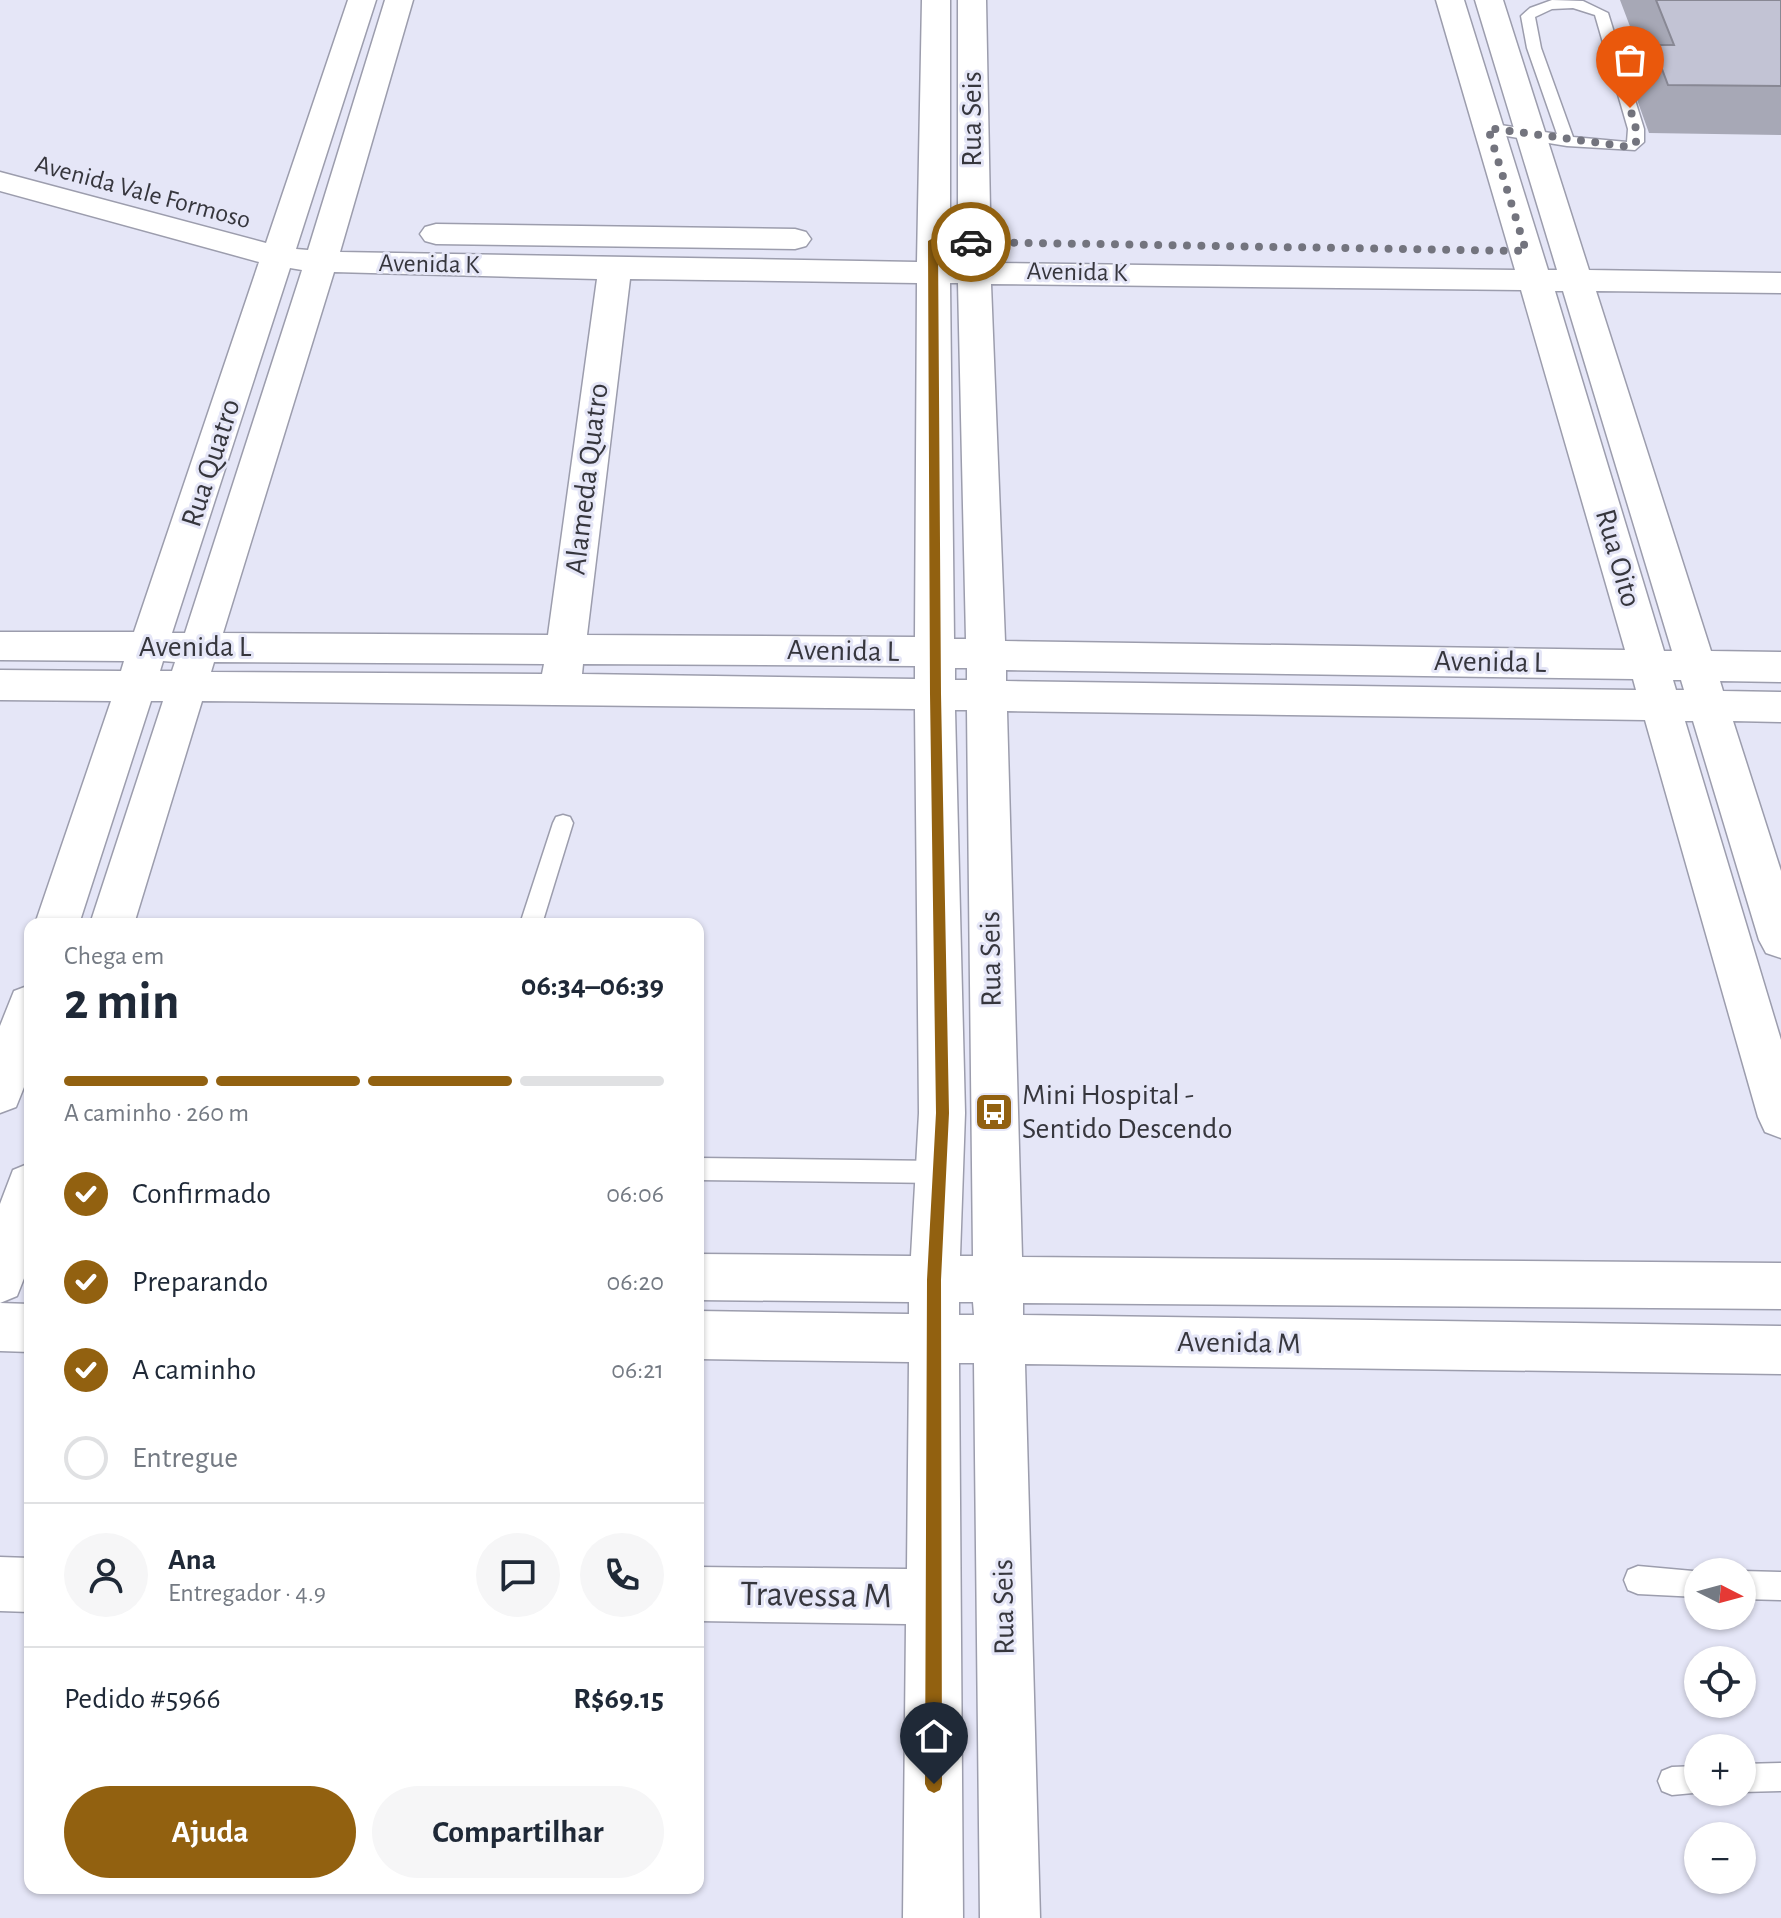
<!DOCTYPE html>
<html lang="pt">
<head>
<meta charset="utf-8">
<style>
	:root { --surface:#fff; --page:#f6f6f7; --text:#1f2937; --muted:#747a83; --line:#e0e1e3; --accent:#926110 }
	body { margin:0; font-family:"Alegreya Sans",sans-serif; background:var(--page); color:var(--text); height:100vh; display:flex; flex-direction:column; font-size:30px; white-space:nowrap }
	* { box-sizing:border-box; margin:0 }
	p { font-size:26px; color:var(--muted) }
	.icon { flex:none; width:44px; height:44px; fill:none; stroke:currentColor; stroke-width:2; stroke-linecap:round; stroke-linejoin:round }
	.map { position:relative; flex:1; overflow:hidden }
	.sheet { position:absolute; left:24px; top:918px; width:680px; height:976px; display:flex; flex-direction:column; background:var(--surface); border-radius:16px; box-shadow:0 2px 6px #0004 }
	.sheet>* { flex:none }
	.needle { width:52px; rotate:96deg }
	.buttons { position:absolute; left:1684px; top:1558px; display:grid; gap:16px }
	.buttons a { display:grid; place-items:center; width:72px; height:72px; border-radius:50%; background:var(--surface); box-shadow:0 2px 6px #0004; font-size:40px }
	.pin { position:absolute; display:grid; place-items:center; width:68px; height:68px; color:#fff; margin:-82px -34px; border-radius:50% 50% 50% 0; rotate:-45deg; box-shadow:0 0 8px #0007 }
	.pin .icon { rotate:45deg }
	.courier { position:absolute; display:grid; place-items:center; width:80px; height:80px; margin:-40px; border:6px solid #926110; border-radius:50%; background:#fff; color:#222; box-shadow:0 2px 10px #0007 }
	.summary em { font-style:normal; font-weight:600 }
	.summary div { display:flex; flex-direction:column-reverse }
	.summary { display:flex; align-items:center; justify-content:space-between; height:136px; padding:0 40px }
	h1 { font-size:52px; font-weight:600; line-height:60px }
	.bar { display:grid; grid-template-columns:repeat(4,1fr); gap:12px 8px; align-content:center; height:96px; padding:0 40px }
	.bar i { height:10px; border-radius:6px; background:var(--line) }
	.bar .on { background:var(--accent) }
	.bar p { grid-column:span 4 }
	.line { display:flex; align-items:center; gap:20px; padding:0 40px; border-top:2px solid var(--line) }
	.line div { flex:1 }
	.round { display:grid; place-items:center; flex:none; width:84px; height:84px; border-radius:42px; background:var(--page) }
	ol { padding:0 40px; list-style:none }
	li { display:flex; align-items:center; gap:24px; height:88px }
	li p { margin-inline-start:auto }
	li .icon { padding:8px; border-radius:50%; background:var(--accent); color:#fff; stroke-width:4 }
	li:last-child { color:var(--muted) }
	li i { width:44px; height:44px; border:4px solid var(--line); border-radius:50% }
	.button { display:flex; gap:16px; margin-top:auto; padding:16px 40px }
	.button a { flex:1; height:92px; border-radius:48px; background:var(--accent); color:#fff; font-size:32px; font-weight:600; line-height:92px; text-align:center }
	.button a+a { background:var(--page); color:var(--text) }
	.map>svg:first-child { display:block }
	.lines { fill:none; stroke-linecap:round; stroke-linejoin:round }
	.service-casing { stroke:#9c9dad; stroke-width:3 }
	.minor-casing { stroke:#9c9dad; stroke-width:3 }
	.service { fill:#fff; fill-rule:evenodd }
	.minor { fill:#fff; fill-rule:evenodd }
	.wall { fill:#a7a8b6 }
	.building { fill:#c2c3d4; stroke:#888894; stroke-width:2 }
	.route { fill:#926110 }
	.done { stroke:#73747e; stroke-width:8; stroke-dasharray:0 14.4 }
	.labels { text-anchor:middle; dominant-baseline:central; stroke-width:6; stroke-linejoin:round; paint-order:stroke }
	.far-street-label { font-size:26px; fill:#36363d; stroke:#e5e6f7 }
	.street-label { font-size:30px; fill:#36363d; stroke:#e5e6f7 }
	.poi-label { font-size:30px; fill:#36363d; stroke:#e5e6f7; text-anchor:start }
	.near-street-label { font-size:36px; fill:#36363d; stroke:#e5e6f7 }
</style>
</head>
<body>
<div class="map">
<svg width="1781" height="1918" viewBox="0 0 1781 1918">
	<rect width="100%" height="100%" fill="#e5e6f7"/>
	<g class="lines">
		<defs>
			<path id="service" d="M1552,0L1583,1L1608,13L1644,129V142L1635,150L1567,146L1488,133L1480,128L1488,123L1557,134L1527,48L1521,16L1530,8ZM1573,8L1595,15L1628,129L1627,142L1573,137L1541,48L1535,17L1552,9Z
				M563,815L570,817L573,823L542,924H520L553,823L556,817Z
				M698,1158L939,1161L947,1164L951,1172L947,1180L939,1183L698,1180Z
				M1638,1566L1704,1572H1698V1597L1638,1594L1628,1590L1624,1580L1628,1570Z
				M1742,1571L1781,1572V1600L1742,1599Z
				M1781,1763V1791L1742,1792H1741L1742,1764Z
				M1698,1766V1792H1704L1672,1795L1662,1791L1658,1781L1662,1771L1672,1767Z"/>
			<path id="minor" d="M348,0H376L296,249L308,250L385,0H413L340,252L917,262L922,0H950V263H958V0H986L991,263L1515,270L1436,0H1464L1548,270H1557L1475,0H1503L1589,270L1781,273V293L1596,291L1711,651L1781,652V682L1720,681L1723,691L1781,692V722L1733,721L1781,871V958L1766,953L1759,940L1693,721H1685L1781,1040V1138L1765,1132L1758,1117L1645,720L1007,711L1022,1257L1781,1263V1309L1023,1303V1315L1781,1326V1374L1025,1364L1040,1918H980L974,1363H959L963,1918H903L906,1624L698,1621V1567L907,1569L909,1362L698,1359V1311L909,1314V1302L698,1300V1254L911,1256L919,1113L915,709L202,701L134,924H90L163,701H151L79,924H35L111,701L0,700V670L121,671L124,661L0,660V632H134L259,262L0,191V172L266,243ZM290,268L302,270L185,633H172ZM334,272L597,279L548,635L223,633ZM630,279L917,283L915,637L587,635ZM950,283H958L966,639H954ZM991,284L1521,290L1625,650L1005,641ZM1555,291H1563L1672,651H1664ZM163,661L175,662L172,671H160ZM214,662L544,664L542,674L211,672ZM583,664L915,666V679L582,674ZM955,668H967V680H955ZM1006,670L1633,679L1636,690L1006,681ZM1673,680H1681L1684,690H1676ZM955,710H967L973,1256H960L965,1113ZM959,1302H973L974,1315H959Z
				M436,224L795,229L806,232L811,239L806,246L795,249L436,244L425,241L420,234L425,227Z
				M30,985V1072L16,1107L0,1113V1026L14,991Z
				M30,1163V1263L17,1296L0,1303L30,1304V1352L0,1351V1204L13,1170Z
				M0,1557L30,1558V1612L0,1611Z"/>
		</defs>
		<use href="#service" class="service-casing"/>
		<use href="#minor" class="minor-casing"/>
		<use href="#service" class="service"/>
		<use href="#minor" class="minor"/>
	</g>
	<path class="wall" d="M1620,0H1781V135L1649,133L1635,94L1645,66Z"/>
	<path class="building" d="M1656,0H1781V86L1668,85L1653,45H1674Z"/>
	<path class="route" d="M933,238L971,239L976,242L971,245L938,244L941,694L949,1113L941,1280L942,1784L940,1790L934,1793L928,1790L925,1784L927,1280L936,1113L930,694L928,241Z"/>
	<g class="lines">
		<path class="done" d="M971,242L1526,251L1488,128L1630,147L1636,142V129L1630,108"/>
	</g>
	<defs>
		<symbol id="bus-square" viewBox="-11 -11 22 22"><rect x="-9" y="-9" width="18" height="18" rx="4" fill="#926110" stroke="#e5e6f7"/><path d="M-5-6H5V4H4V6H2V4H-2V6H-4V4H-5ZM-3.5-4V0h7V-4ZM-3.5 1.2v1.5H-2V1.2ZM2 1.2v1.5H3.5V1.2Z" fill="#fff"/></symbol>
	</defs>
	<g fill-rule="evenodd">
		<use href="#bus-square" x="972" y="1090" width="44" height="44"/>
	</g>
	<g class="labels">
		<g class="far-street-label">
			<text transform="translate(143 192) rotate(15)">Avenida Vale Formoso</text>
			<text transform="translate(429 264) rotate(1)">Avenida K</text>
			<text transform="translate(1077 272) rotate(1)">Avenida K</text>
		</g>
		<g class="street-label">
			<text transform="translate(972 119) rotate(-90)">Rua Seis</text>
			<text transform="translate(211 463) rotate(-72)">Rua Quatro</text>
			<text transform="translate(587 479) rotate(-83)">Alameda Quatro</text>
			<text transform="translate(1618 558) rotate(74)">Rua Oito</text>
			<text x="195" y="647">Avenida L</text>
			<text transform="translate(843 651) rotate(1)">Avenida L</text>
			<text transform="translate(1490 662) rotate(1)">Avenida L</text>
			<text transform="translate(991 959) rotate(-91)">Rua Seis</text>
			<text transform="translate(1239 1343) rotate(1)">Avenida M</text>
			<text transform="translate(1004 1607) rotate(-91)">Rua Seis</text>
		</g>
		<g class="poi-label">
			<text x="1022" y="1095">Mini Hospital -<tspan x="1022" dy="34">Sentido Descendo</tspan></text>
		</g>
		<g class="near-street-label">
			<text transform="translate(816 1595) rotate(1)">Travessa M</text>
		</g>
	</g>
</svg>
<div class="buttons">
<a><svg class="needle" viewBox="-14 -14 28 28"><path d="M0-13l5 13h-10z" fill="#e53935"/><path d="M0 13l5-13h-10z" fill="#747a83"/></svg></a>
<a><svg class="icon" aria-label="locate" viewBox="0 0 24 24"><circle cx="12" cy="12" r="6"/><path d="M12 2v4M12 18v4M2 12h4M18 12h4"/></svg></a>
<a>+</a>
<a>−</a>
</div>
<div class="pin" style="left:1630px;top:108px;background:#ea580c"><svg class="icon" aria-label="bag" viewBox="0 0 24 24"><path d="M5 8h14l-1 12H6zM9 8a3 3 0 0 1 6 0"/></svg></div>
<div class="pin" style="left:934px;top:1784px;background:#1f2937"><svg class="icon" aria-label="home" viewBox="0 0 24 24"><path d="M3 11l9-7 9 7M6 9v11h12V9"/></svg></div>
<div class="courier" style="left:971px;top:242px"><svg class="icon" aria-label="car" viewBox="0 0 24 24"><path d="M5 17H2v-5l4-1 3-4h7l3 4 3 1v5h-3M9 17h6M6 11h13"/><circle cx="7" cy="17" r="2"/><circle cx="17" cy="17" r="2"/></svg></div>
<section class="sheet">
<div class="summary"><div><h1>2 min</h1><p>Chega em</p></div><em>06:34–06:39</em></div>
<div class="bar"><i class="on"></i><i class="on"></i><i class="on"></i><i></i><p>A caminho · 260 m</p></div>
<ol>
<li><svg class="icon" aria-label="check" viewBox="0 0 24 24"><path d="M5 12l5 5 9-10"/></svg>Confirmado<p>06:06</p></li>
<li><svg class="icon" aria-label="check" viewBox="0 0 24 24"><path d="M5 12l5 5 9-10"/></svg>Preparando<p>06:20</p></li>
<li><svg class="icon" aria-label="check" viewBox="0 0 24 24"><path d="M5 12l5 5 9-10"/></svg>A caminho<p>06:21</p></li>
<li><i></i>Entregue</li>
</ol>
<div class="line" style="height:144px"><a class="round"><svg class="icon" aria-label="person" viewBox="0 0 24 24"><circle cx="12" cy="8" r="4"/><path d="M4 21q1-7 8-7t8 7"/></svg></a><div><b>Ana</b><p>Entregador · 4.9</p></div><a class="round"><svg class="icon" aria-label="chat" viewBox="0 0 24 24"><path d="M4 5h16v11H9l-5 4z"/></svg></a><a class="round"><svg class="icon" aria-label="phone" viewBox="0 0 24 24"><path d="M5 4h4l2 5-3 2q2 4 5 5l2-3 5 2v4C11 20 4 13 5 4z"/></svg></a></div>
<div class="line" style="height:104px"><div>Pedido #5966</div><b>R$69.15</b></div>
<div class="button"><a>Ajuda</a><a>Compartilhar</a></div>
</section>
</div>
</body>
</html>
